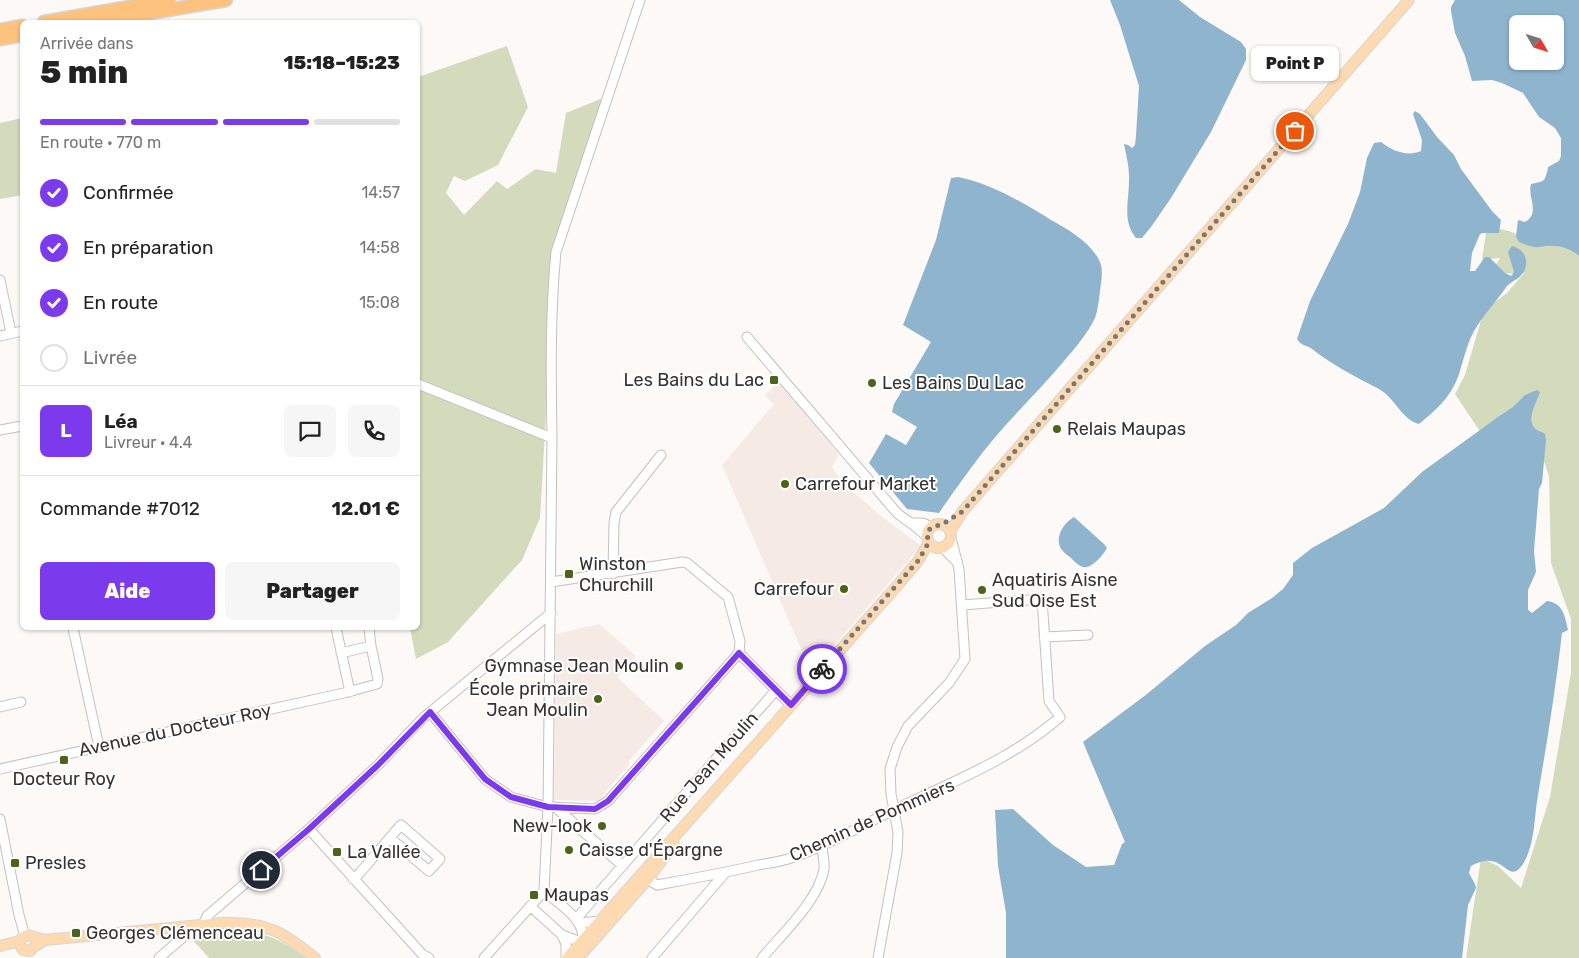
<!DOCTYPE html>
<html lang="fr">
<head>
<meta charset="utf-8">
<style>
	:root { --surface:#fff; --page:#f6f6f6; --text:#222; --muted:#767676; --line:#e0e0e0; --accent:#7c3aed }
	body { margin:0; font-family:Rubik,sans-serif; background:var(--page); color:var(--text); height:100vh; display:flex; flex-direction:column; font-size:19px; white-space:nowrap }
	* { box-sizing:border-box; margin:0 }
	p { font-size:16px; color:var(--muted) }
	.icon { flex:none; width:28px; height:28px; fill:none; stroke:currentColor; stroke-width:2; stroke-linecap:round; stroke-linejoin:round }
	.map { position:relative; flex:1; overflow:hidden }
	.drawer { position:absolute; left:20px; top:20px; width:400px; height:610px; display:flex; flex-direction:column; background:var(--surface); border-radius:8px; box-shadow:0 1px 4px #0004 }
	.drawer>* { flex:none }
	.needle { width:32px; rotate:129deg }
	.controls { position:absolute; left:1509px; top:15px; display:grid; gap:10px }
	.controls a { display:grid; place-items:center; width:55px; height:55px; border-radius:8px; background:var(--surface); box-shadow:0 1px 4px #0004; font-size:25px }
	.pin { position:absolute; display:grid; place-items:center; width:42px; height:42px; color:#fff; margin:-21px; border:2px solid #fff; border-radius:50%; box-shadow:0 1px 5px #0007 }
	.courier { position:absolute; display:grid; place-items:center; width:50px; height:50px; margin:-25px; border:4px solid #7c3aed; border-radius:50%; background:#fff; color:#222; box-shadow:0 1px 6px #0007 }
	.bubble { position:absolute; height:35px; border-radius:8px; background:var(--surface); box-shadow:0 1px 4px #0004; font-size:16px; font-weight:800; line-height:35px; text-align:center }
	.headline em { font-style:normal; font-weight:800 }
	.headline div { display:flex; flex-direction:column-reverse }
	.headline { display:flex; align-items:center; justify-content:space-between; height:85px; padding:0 20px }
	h1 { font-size:32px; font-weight:800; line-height:38px }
	.bar { display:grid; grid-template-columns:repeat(4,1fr); gap:8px 5px; align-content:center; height:60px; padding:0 20px }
	.bar i { height:6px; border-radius:4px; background:var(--line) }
	.bar .selected { background:var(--accent) }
	.bar p { grid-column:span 4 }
	.line { display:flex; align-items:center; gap:12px; padding:0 20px; border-top:1px solid var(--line) }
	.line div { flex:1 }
	.round { display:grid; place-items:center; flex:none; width:52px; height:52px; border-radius:8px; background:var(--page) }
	ol { padding:0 20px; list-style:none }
	li { display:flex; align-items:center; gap:15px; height:55px }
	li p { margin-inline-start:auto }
	li .icon { padding:5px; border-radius:50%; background:var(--accent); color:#fff; stroke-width:4 }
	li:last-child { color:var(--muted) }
	li i { width:28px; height:28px; border:2px solid var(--line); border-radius:50% }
	.primary-button { display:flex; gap:10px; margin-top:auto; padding:10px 20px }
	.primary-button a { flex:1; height:58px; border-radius:8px; background:var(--accent); color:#fff; font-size:20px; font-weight:800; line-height:58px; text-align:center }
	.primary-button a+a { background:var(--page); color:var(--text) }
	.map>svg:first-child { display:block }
	.built { fill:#f6eae5 }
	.green { fill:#d4dabc }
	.water { fill:#8fb4ce; fill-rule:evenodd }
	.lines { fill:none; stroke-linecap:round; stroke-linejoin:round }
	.minor-casing { stroke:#c4c0be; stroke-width:11 }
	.major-casing { stroke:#d6d6d6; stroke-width:12 }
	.highway-casing { stroke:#d6d6d6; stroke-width:15 }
	.minor { stroke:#fff; stroke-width:9 }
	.major { stroke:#fedab2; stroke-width:10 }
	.highway { stroke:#fdc27e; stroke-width:12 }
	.done { stroke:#7a7877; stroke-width:5; stroke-dasharray:0 9 }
	.route { stroke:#7c3aed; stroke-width:6 }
	.poi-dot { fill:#486518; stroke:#fff; stroke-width:2 }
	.labels { text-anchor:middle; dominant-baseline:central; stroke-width:4; stroke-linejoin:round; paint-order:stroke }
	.poi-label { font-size:18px; fill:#343332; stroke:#fff; text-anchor:start }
	.street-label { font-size:18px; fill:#343332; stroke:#fff }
</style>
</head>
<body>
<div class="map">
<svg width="1579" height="958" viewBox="0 0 1579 958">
	<rect width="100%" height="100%" fill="#fdf9f7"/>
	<path class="built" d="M780,381L839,455L832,467L842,482L881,516L921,546L811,672L722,465L774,404L765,395Z
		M599,624L636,656L617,677L664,721L629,761L630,763L598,801L554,800L556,634Z"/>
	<path class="green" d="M507,46L528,107L498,165L465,181L454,176L446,193L464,215L497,181L507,189L536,169L556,173L566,113L603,98L556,242L540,518L522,560L448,642L416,659L410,628H418V77Z
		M22,118V195L0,199V123Z
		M1487,226L1509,231L1535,242H1579V958H1466L1481,858L1498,866L1521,888L1550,797L1571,673V619L1551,563L1549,476L1525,406L1481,433L1455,394L1465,375L1484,310L1507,293L1524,273L1490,274L1500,258L1482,260Z
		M226,931C261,930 277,937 306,958H209L191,938L195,934Z"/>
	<path class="water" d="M1110,0H1179L1200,17L1241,42L1246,49V60L1211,132L1171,198L1151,227L1142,238H1136C1121,220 1130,197 1129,176C1129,165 1126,155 1124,144L1128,145L1132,148L1135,145L1136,136L1139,86L1120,25Z
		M1455,0H1579V256C1571,248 1557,245 1546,246C1542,246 1538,248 1534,247C1529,246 1524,244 1519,242L1516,237L1518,220L1525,222C1541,212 1527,198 1531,184C1545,181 1545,182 1548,167L1559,161L1561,156V138L1555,128L1539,117L1523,93L1502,83L1492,80L1472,81L1465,56L1455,33L1451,11V7ZM1518,24H1555V61H1518Z
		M1415,111L1420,114L1437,137L1454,155L1461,169L1492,211L1501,220L1499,233H1483L1480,234L1472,253L1470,271H1475L1485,257H1489L1505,273L1511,276L1514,272L1508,252L1512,246C1525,249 1531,263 1522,274C1519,279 1512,281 1507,286C1496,302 1482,316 1473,333C1466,347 1463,362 1458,377C1450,398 1436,410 1419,424C1402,420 1394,397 1379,389C1356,377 1332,365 1312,349C1307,345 1301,346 1297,339L1310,301L1348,224L1360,192L1367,158L1374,143L1381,142C1392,151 1408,157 1421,151L1422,140L1413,114Z
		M958,177C992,184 1022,202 1051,220C1069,230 1094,244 1101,265C1103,273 1101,283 1100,291C1099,300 1098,309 1095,318C1088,333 1075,348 1064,361C1038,392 1008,420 983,452C968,472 953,492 939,513L907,509L869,463L886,434L906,445L917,427L892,412L894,404L931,342L903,325L936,240L951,178Z
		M1537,390L1540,392C1537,402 1524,422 1537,430C1540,432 1543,432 1545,434L1546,440L1542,483L1539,489L1534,551L1536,572L1528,590V610L1532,613L1547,601C1563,603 1565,616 1568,630L1562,633C1556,687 1547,742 1538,795C1535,812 1535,828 1531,844C1529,852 1524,867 1516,871C1505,876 1500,850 1471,866L1469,873L1475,884L1476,888L1468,905L1462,958H1006V913L998,866L995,810L1013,809L1053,845L1086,867L1114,865L1122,844L1125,842L1083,742L1147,694L1205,646L1236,625L1248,613L1272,598L1283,589L1293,575V563L1312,548L1384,508L1422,472L1498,417L1513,407L1525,395Z
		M1074,517L1104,544L1107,548C1103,555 1092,569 1083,567C1079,566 1074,561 1071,558C1067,555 1062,551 1060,547C1055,535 1065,522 1074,517Z"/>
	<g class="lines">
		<defs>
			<path id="minor" d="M0,280L11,333
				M0,336L22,331
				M747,337L897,513C907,521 918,527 927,537
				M418,384L552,438L548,807L544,891
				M0,430L22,426
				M552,438C551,376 550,314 556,252L640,0
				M912,523H923L932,527
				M942,547L956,561
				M613,574L614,523L616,512L661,455
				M551,582L682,562L687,563L728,597L740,641L739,653L791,705
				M73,628L99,747
				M336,628L350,692
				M1044,637L1088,635
				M341,653L371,646L369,628
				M0,707L21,702
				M430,712L485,779L511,797L548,807L595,809L608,801L739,653
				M0,769L344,693L377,684L378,679L371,646
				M555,807L623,866
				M0,819L19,915L25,936
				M309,829L422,954L429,958
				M643,876L657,885C690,879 724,873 758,865C769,863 780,862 791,858C825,847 856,828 888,813C946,784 1010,761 1060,717L1049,701L1042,599L962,605
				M353,879L357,876C372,859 386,842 401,825L440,859L429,871L390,838
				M544,891C559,904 590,922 581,944
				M530,906L562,935L578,941L587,938
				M576,919L776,690
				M580,923L600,921
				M203,925L207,916L309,829L378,765L423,718L551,613
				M562,935L566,944V958
				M159,958L181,939L184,935L185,927
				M484,958L544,891
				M652,958L725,873
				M762,958C782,934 819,900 824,869C825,862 822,853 822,846
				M878,958L897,853L898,832L891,794L890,769L897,747L908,726L949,683L965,659L959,569L951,538"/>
			<path id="major" d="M927 536a12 12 0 1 1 24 0a12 12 0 1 1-24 0Z
				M950,532L962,512L1409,0
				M45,940L35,946L30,951L23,950L19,944L21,939L27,935L45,940L222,923C267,922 281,931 315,958
				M0,946L20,941
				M567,958L896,587L918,561L929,542
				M578,958L648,879L674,844"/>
			<path id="highway" d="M44,22L169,0
				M97,22L226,0
				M0,30L22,26
				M0,39L22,35"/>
		</defs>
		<use href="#minor" class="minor-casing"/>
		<use href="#major" class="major-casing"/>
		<use href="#highway" class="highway-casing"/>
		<use href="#minor" class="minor"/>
		<use href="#major" class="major"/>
		<use href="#highway" class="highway"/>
	</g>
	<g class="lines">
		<path class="done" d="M822,669L918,561L929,542C923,527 934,528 944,523C950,520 956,515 962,512L1295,131"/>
		<path class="route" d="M261,870L309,829L378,765L430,712L485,779L511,797L548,807L595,809L608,801L739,653L791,705L822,669"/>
	</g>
	<g class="poi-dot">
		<rect x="769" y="375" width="10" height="10" rx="2.5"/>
		<circle cx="872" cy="383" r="5"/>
		<circle cx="1057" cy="429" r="5"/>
		<circle cx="785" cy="484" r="5"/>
		<rect x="564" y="569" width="10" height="10" rx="2.5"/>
		<circle cx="844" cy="589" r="5"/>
		<circle cx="982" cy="590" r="5"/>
		<circle cx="679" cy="666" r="5"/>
		<circle cx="598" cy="699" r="5"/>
		<rect x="59" y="755" width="10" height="10" rx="2.5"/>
		<circle cx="602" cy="826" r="5"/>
		<circle cx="569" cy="850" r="5"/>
		<rect x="332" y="847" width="10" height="10" rx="2.5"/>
		<rect x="10" y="858" width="10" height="10" rx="2.5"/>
		<rect x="529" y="890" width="10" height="10" rx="2.5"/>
		<rect x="71" y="928" width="10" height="10" rx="2.5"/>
	</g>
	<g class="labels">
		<g class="poi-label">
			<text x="764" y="380" text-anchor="end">Les Bains du Lac</text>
			<text x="882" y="383">Les Bains Du Lac</text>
			<text x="1067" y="429">Relais Maupas</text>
			<text x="795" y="484">Carrefour Market</text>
			<text x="579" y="564">Winston<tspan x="579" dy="21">Churchill</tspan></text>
			<text x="992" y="580">Aquatiris Aisne<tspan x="992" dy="21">Sud Oise Est</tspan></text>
			<text x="834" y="589" text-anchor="end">Carrefour</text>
			<text x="669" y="666" text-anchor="end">Gymnase Jean Moulin</text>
			<text x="588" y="689" text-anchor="end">École primaire<tspan x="588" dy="21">Jean Moulin</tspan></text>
			<text x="64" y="779" text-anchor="middle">Docteur Roy</text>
			<text x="592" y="826" text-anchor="end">New-look</text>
			<text x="579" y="850">Caisse d'Épargne</text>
			<text x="347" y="852">La Vallée</text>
			<text x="25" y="863">Presles</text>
			<text x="544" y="895">Maupas</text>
			<text x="86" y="933">Georges Clémenceau</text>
		</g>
		<g class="street-label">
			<text transform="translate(175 730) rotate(-12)">Avenue du Docteur Roy</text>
			<text transform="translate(709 767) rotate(-49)">Rue Jean Moulin</text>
			<text transform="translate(872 820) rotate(-24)">Chemin de Pommiers</text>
		</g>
	</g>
</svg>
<div class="controls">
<a><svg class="needle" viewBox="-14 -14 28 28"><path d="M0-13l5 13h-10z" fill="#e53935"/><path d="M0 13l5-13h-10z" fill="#767676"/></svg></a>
</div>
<div class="pin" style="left:1295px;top:131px;background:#ea580c"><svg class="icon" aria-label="bag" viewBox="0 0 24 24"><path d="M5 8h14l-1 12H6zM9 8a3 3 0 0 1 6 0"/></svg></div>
<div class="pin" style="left:261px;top:870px;background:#1f2937"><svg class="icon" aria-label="home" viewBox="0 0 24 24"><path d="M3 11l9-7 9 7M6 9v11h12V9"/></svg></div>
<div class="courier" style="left:822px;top:669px"><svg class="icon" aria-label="bike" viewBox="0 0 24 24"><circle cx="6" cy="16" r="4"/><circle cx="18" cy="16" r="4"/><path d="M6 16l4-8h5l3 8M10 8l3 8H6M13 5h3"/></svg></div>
<div class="bubble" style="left:1251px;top:46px;width:88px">Point P</div>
<section class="drawer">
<div class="headline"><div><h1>5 min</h1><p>Arrivée dans</p></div><em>15:18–15:23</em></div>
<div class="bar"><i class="selected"></i><i class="selected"></i><i class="selected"></i><i></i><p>En route · 770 m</p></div>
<ol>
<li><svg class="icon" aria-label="check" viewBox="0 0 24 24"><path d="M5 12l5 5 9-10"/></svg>Confirmée<p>14:57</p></li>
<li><svg class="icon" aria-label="check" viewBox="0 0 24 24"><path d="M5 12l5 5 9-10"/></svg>En préparation<p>14:58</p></li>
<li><svg class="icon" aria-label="check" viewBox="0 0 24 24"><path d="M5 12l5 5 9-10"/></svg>En route<p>15:08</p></li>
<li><i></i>Livrée</li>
</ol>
<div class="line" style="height:90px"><b class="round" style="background:var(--accent);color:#fff">L</b><div><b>Léa</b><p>Livreur · 4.4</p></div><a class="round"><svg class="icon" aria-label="chat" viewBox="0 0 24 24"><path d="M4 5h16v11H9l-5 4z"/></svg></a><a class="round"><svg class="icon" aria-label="phone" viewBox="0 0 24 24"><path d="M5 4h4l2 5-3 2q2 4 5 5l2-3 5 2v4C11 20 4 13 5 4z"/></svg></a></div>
<div class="line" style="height:65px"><div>Commande #7012</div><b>12.01 €</b></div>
<div class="primary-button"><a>Aide</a><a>Partager</a></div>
</section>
</div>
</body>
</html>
